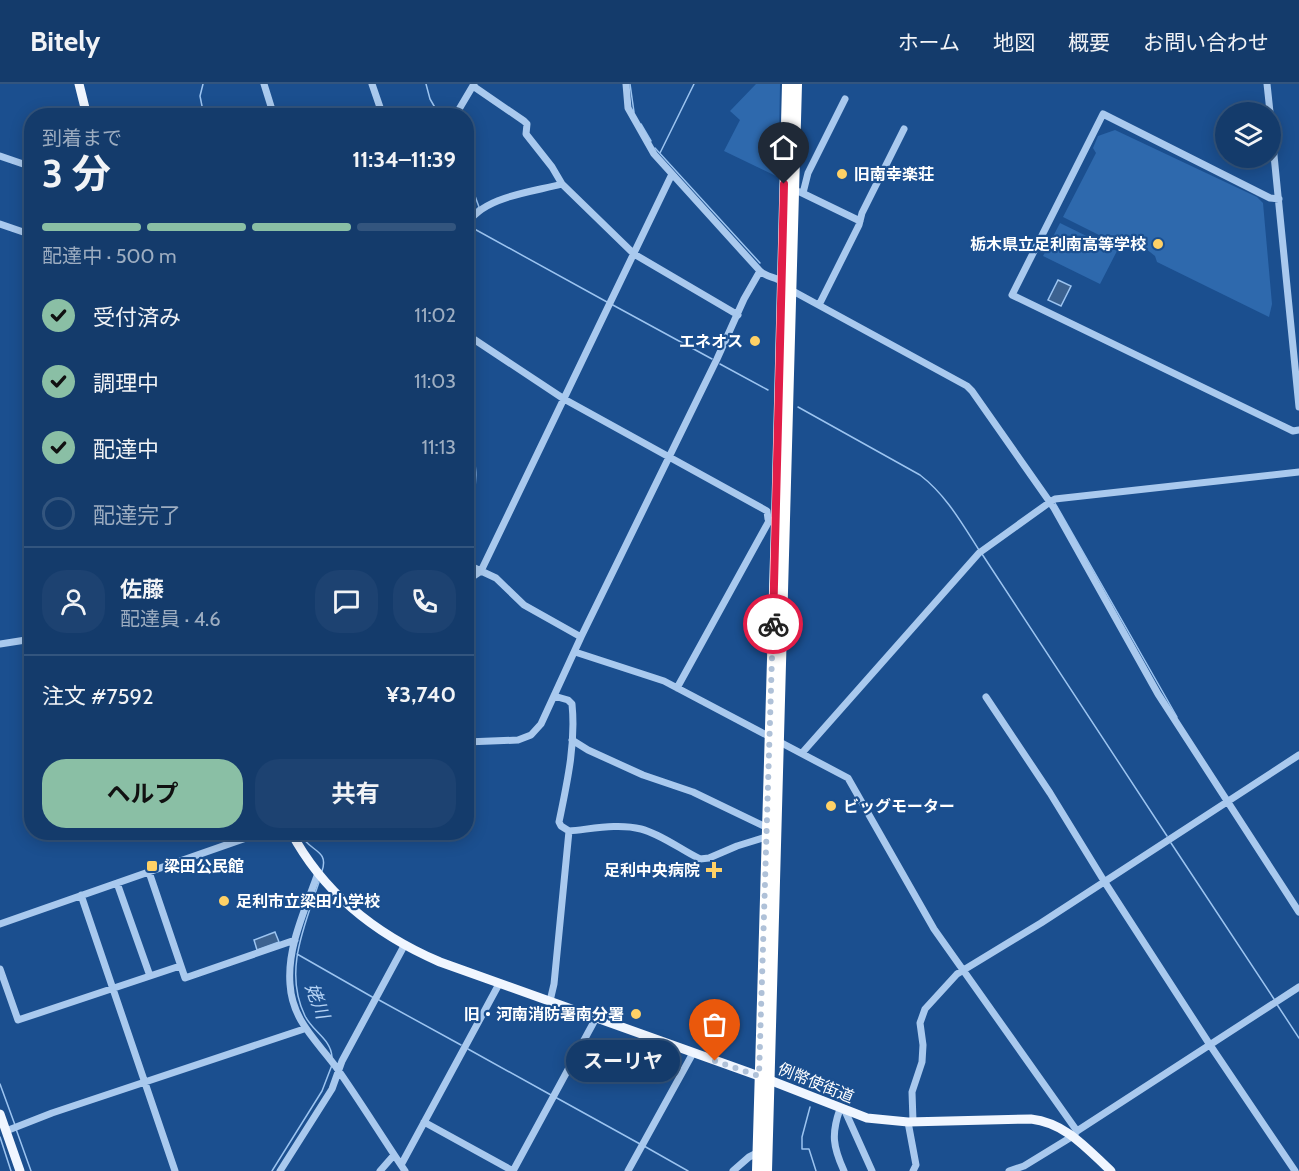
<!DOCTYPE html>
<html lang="ja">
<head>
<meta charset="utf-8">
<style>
	:root { --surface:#143b6b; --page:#1d4271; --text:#f1f3f6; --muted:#9dadc1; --line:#33557e; --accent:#8abfa5 }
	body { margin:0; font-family:Cabin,"Noto Sans JP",sans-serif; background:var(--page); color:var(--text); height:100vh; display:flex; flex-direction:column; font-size:22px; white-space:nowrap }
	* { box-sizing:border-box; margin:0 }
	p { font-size:20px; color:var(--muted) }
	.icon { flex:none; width:33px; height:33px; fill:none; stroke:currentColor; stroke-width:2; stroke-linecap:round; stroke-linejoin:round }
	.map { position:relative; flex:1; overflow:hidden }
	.drawer { position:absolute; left:24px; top:24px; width:450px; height:732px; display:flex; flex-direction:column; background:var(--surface); border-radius:24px; box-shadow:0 3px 15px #0003,0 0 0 2px var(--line) }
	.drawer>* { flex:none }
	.tools { position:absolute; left:1215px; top:18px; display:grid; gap:12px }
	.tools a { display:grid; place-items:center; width:66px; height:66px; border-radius:50%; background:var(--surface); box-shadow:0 3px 15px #0003,0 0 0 2px var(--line); font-size:30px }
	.pin { position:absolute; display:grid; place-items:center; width:51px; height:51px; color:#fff; margin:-62px -26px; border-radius:50% 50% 50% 0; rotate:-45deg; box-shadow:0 0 6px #0007 }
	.pin .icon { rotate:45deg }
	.courier { position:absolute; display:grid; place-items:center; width:60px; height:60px; margin:-30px; border:4px solid #e11d48; border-radius:50%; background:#fff; color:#222; box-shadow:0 2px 8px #0007 }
	.bubble { position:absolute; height:42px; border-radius:21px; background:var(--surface); box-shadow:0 3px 15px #0003,0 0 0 2px var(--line); font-size:20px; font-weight:700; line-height:42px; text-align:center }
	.head em { font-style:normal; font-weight:700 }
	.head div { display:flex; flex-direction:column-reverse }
	.head { display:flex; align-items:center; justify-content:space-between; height:102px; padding:0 18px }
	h1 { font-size:39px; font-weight:700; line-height:45px }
	.bar { display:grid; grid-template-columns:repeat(4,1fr); gap:9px 6px; align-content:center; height:72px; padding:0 18px }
	.bar i { height:8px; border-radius:4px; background:var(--line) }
	.bar .active { background:var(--accent) }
	.bar p { grid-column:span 4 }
	.line { display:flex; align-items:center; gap:15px; padding:0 18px; border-top:2px solid var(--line) }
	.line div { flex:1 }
	.round { display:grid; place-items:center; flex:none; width:63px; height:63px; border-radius:24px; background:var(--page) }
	ol { padding:0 18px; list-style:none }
	li { display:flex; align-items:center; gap:18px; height:66px }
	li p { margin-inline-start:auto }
	li .icon { padding:6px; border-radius:50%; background:var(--accent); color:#111; stroke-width:4 }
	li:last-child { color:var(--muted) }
	li i { width:33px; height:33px; border:3px solid var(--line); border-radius:50% }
	.button { display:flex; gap:12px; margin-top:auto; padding:12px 18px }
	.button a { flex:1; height:69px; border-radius:24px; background:var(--accent); color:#111; font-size:24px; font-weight:700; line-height:69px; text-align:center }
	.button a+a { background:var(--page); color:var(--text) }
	header { display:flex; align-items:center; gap:36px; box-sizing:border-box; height:84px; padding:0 30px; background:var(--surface); border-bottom:2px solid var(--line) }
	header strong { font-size:28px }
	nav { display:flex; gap:33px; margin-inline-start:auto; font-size:21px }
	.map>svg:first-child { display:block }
	.green { fill:#2e69ad }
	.water { fill:#3c6290; stroke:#9cc4f0; stroke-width:1.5 }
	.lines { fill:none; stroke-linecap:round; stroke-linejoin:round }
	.stream { stroke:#9cc4f0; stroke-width:1.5 }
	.minor { stroke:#a9c9ee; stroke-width:7 }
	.major { stroke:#f0f6ff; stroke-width:9 }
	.highway { stroke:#fff; stroke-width:10 }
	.done { stroke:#afc1d8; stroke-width:6; stroke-dasharray:0 10.8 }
	.route { stroke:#e11d48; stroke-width:8 }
	.poi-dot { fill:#ffd166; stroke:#1b4f8f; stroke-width:2 }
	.labels { text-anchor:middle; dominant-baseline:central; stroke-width:4.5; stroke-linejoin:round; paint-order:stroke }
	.poi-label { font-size:16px; font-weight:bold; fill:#fff; stroke:#1b4f8f; text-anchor:start }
	.street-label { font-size:16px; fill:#fff; stroke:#1b4f8f }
	.water-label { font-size:18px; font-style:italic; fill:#b5d3f5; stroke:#1b4f8f }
</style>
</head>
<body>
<header>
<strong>Bitely</strong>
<nav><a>ホーム</a><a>地図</a><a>概要</a><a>お問い合わせ</a></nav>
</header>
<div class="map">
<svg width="1299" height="1087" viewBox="0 0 1299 1087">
	<rect width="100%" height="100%" fill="#1b4f8f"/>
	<path class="green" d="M756,0H780L779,53L776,92L724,67L740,36L730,27Z
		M1115,46L1257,113L1263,119L1272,220L1269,233L1157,178L1155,172L1140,160L1123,163L1063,133L1096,69L1093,64L1098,52Z
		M1060,139L1117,167L1100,200L1043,172Z"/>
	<path class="water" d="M1058,196L1071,202L1061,222L1048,216Z
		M275,848L279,858L257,866L254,856Z"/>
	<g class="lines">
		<path class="stream" d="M203,0L200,12L204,32
			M426,0L430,15L440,32
			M630,0L634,28
			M641,40L651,57
			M655,64L760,179
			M660,69L694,0
			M466,87L479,123L477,125
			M469,142L607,218
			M611,220L712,275
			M720,280L768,306
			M798,323L920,391C946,411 961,438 979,466
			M466,348C477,372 481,404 466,427
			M1055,419L1177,633
			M982,470L1167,752
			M301,748C306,768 330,764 322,787
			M1171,759L1274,915
			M319,798C305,841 283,887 305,932C313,948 331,955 332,973
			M297,870L374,914
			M379,916L461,961
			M1276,919L1299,954
			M468,965L551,1011
			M0,1000L15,1041
			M555,1013L640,1060
			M810,1023L802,1053V1065H809L816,1087
			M16,1045L31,1087
			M0,1053L11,1087
			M644,1062L688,1087
			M272,1087L322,1007L332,981"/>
		<path class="minor" d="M264,0L274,32
			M372,0L383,32
			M626,0L628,24L654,70L760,187C766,193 775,193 783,198
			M1267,0L1270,28
			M473,2L524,37L527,40L526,50L552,83L562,100L634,170L738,231
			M1270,31L1299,323
			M455,32L474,0
			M0,72L32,83
			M800,108L860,137
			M803,109L808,89L845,15
			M1279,115L1270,114L1103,30L1012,211L1293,347L1299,346
			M0,140L32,151
			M466,142C482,112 533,108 562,100
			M791,206L967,302L972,307L1054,424L1158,610L1299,828
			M819,221L859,141L862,129L904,45
			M466,250L564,315L767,427L768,435L776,439
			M466,480L496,494L524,521L581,553
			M466,499L469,495L481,487L672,90
			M0,560L32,555
			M575,568L664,597L848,694L934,845L1077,1047
			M677,604L769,437
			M986,613L1050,709L1104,797L1210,961L1295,1087
			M572,656L588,666L643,691L693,708L766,743
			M466,658L518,656L531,651L541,640L581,553L717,275L744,215L760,187
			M802,669L979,469L1050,418L1055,415L1299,388
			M569,747C592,745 618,739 641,745C661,750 681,766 700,775L709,774L737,762L766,753
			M149,788L185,894L295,856
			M318,789C306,824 287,862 290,900C292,936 316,956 336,983C360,1017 382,1053 405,1087
			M117,799L150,892
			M81,811L175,1087
			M0,840L263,748
			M0,885L18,936L180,882
			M550,917L554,900L569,747L561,742L559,738C567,699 576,660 572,620L568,616L554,612
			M840,1025C831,1050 833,1063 844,1087
			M845,1027L872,1087
			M913,1037L912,1008L922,978L923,961L920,939L925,925L957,890L1041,839L1299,671
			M424,1038L513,1087
			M908,1038L916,1081L913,1087
			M6,1047L52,1029L304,945
			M401,1081L499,900
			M280,1087L332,1005L342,977L404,862
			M380,1087L394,1071
			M513,1087L596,934
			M628,1087L693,969
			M733,1087L749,1073L757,1069
			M1009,1087L1024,1082L1073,1052L1077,1047L1299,903"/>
		<path class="major" d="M79,0L87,32
			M291,748C324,810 377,851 440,878L759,992L867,1034L908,1038L1031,1035C1066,1039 1087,1065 1111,1087
			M0,1030L20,1087"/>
		<path class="highway" d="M757,1087L776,439L787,0
			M767,1087L797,0"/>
	</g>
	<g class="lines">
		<path class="done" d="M715,977L759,992L773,540"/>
		<path class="route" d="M773,540L784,100"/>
	</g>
	<g class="poi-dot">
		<circle cx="842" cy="90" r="6"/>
		<circle cx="1158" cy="160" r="6"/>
		<circle cx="755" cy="257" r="6"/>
		<circle cx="831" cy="722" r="6"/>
		<rect x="146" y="776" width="12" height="12" rx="3"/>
		<path d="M711 777h6v6h6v6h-6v6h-6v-6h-6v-6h6z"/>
		<circle cx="224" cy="817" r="6"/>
		<circle cx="636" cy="930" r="6"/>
	</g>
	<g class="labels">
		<g class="poi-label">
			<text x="854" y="90">旧南幸楽荘</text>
			<text x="1146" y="160" text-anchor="end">栃木県立足利南高等学校</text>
			<text x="743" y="257" text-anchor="end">エネオス</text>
			<text x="843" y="722">ビッグモーター</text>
			<text x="164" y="782">梁田公民館</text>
			<text x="700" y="786" text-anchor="end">足利中央病院</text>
			<text x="236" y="817">足利市立梁田小学校</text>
			<text x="624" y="930" text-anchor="end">旧・河南消防署南分署</text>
		</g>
		<g class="street-label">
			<text transform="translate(816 999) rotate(22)">例幣使街道</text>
		</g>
		<g class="water-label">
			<text transform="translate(317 917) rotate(69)">姥川</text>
		</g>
	</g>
</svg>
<div class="tools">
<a><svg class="icon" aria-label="layers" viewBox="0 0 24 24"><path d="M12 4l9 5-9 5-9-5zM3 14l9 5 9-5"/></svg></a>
</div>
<div class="pin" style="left:715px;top:977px;background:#ea580c"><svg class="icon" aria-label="bag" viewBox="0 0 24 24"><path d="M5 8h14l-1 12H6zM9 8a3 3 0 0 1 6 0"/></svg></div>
<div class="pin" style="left:784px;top:100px;background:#1f2937"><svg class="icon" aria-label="home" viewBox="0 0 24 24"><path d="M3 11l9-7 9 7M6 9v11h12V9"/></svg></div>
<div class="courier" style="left:773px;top:540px"><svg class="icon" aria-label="bike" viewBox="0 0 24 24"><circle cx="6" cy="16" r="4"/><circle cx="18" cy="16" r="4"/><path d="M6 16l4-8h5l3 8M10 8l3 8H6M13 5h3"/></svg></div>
<div class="bubble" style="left:566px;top:956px;width:114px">スーリヤ</div>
<section class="drawer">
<div class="head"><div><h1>3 分</h1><p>到着まで</p></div><em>11:34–11:39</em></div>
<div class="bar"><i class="active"></i><i class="active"></i><i class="active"></i><i></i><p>配達中 · 500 m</p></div>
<ol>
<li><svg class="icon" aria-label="check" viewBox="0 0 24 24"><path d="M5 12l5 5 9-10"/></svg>受付済み<p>11:02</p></li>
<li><svg class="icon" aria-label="check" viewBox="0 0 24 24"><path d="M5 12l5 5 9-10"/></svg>調理中<p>11:03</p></li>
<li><svg class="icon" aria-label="check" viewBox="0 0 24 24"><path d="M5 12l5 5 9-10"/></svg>配達中<p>11:13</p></li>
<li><i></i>配達完了</li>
</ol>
<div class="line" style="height:108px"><a class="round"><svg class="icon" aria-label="person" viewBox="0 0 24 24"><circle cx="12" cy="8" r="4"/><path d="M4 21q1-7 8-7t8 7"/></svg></a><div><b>佐藤</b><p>配達員 · 4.6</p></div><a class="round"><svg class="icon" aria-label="chat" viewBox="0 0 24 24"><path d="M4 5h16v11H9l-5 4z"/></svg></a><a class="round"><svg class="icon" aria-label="phone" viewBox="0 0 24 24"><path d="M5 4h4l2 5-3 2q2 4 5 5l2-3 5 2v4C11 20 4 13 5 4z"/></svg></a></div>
<div class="line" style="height:78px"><div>注文 #7592</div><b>¥3,740</b></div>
<div class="button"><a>ヘルプ</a><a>共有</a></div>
</section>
</div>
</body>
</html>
